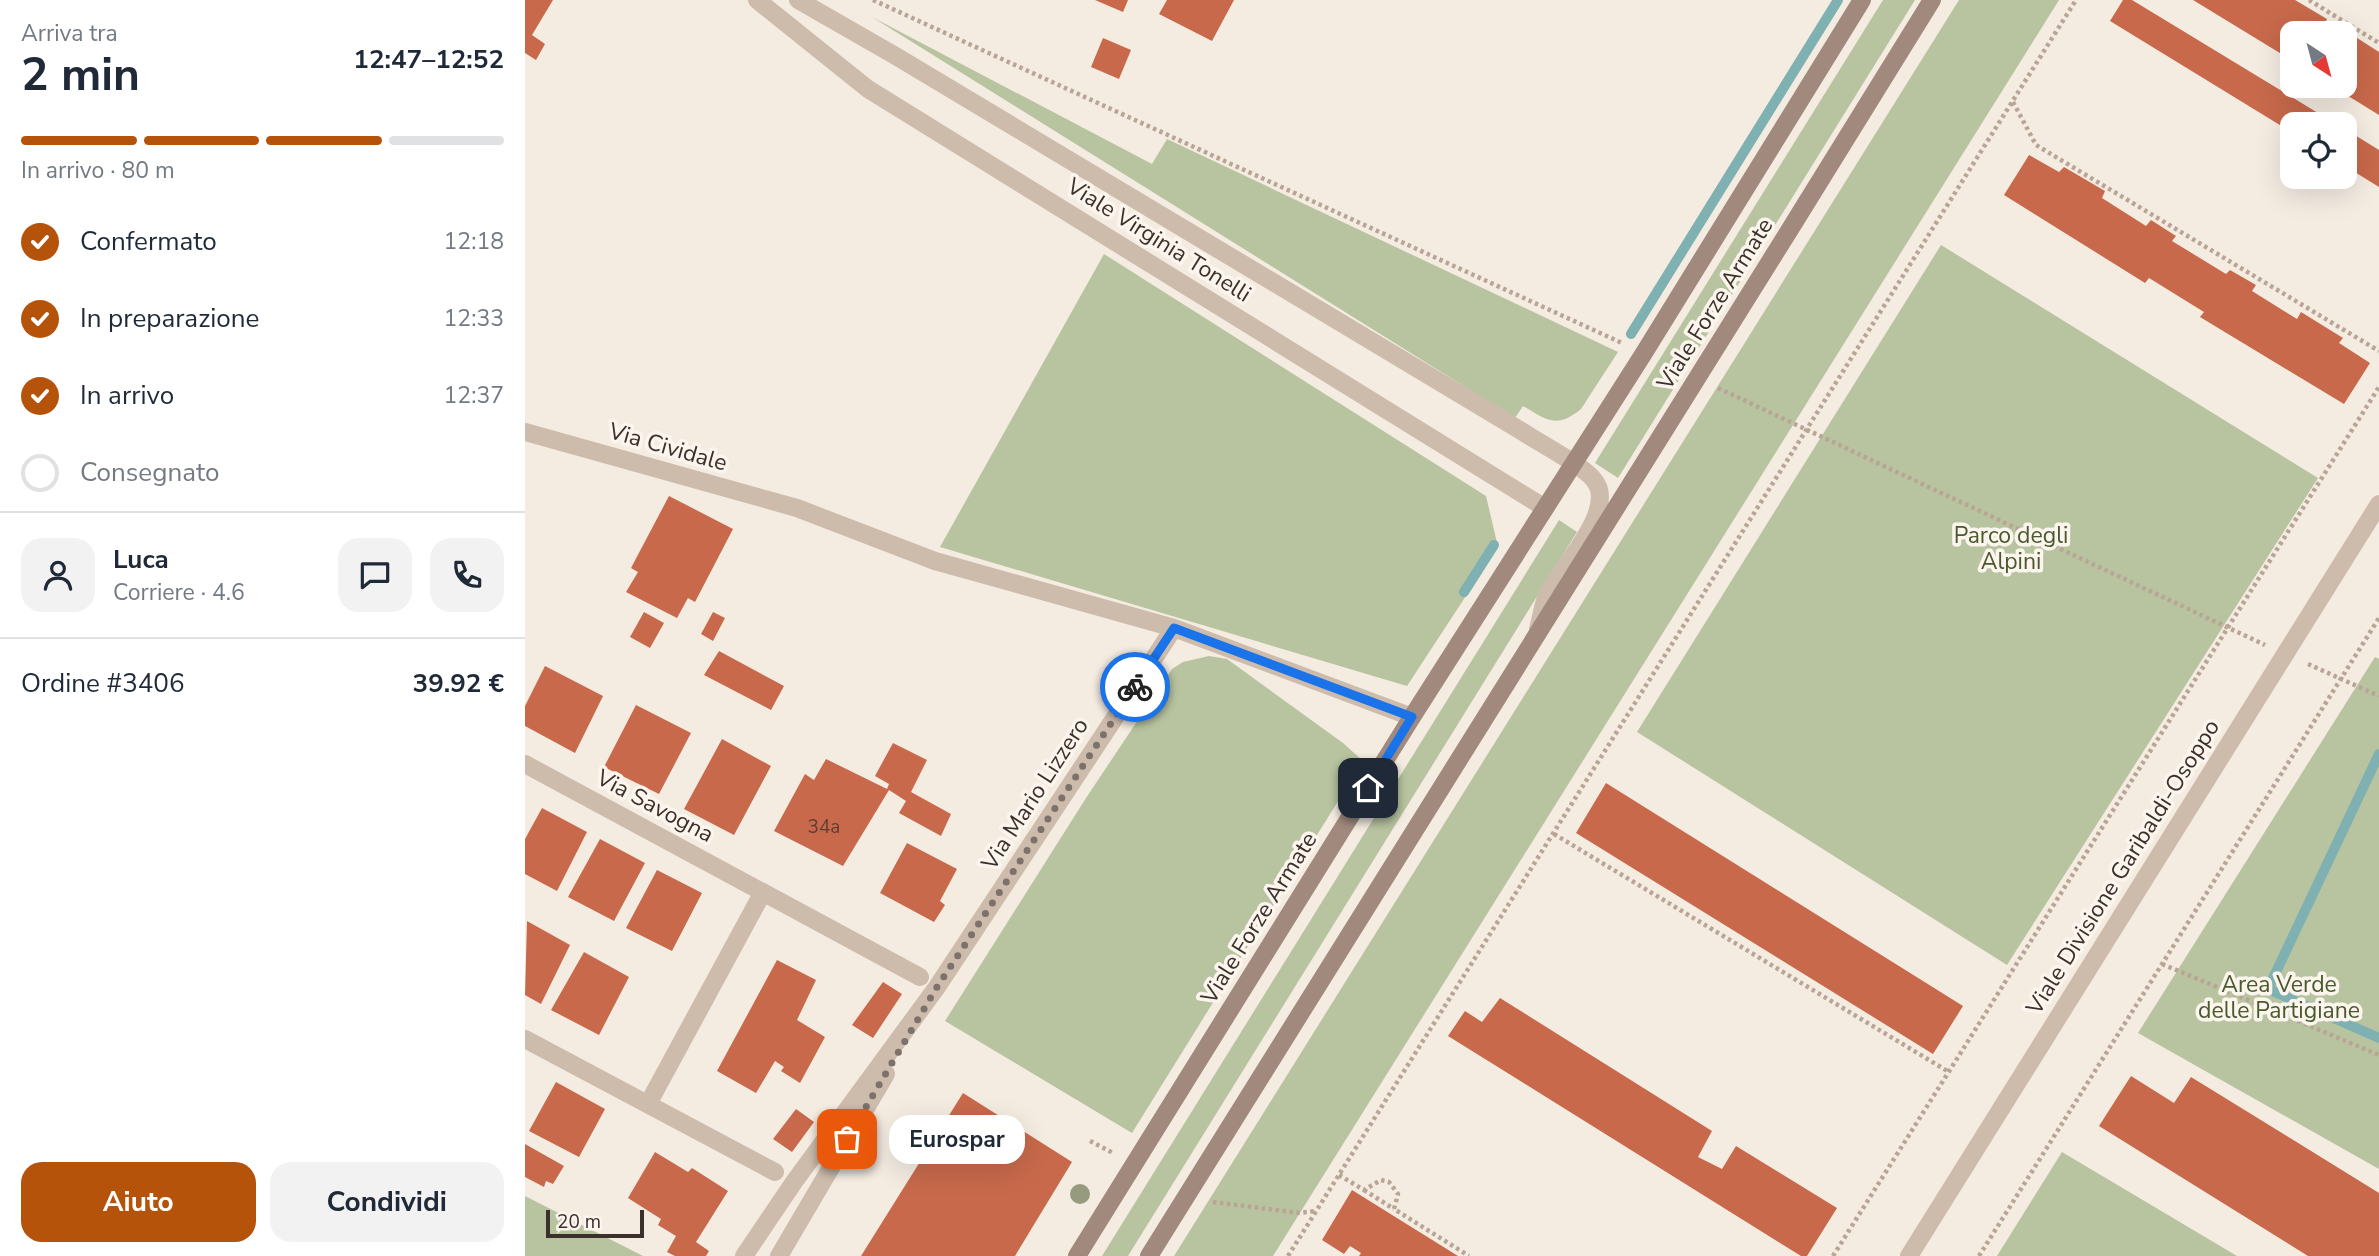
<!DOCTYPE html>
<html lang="it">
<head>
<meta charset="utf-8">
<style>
	:root { --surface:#fff; --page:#f2f2f3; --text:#1f2937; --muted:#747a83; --line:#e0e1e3; --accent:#b45309 }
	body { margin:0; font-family:"Nunito Sans",sans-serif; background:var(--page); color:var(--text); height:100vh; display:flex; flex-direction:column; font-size:26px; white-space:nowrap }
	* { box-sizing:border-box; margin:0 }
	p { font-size:23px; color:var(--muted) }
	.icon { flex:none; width:38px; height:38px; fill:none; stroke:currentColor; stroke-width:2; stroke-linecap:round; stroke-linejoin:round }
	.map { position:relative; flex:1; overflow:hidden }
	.drawer { display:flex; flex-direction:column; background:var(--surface); width:525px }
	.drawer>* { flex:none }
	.needle { width:46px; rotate:144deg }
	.tools { position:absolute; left:1755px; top:21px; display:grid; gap:14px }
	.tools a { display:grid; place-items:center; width:77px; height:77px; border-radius:14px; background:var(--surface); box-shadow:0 7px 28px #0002; font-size:35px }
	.scale { position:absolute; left:21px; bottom:18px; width:98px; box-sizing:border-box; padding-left:7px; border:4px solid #3b302b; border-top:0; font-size:19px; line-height:24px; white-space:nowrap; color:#3b302b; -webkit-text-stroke:5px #fbf5ee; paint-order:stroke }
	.pin { position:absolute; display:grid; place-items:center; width:60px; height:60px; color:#fff; margin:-30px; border-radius:14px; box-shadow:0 4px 10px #0006 }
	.courier { position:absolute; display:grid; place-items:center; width:70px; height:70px; margin:-35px; border:5px solid #1a73e8; border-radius:50%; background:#fff; color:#222; box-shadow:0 2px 9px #0007 }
	.bubble { position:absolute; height:49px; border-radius:21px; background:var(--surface); box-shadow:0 7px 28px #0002; font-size:23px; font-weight:700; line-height:49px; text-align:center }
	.overview em { font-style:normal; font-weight:700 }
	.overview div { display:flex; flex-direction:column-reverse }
	.overview { display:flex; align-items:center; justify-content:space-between; height:119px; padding:0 21px }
	h1 { font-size:46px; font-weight:700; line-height:52px }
	.bar { display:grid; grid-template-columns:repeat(4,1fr); gap:10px 7px; align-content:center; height:84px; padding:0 21px }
	.bar i { height:9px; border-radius:5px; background:var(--line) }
	.bar .on { background:var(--accent) }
	.bar p { grid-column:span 4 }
	.line { display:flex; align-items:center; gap:18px; padding:0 21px; border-top:2px solid var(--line) }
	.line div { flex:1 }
	.round { display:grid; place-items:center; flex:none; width:74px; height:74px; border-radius:21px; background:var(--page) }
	ol { padding:0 21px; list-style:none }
	li { display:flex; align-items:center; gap:21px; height:77px }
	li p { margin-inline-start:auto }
	li .icon { padding:7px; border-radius:50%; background:var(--accent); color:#fff; stroke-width:4 }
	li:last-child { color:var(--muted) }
	li i { width:38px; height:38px; border:4px solid var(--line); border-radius:50% }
	.primary-button { display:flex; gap:14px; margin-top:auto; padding:14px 21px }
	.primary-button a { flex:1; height:80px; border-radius:21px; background:var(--accent); color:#fff; font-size:28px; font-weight:700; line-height:80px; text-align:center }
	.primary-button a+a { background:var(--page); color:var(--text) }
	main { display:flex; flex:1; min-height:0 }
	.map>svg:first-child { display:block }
	.green { fill:#b8c4a0 }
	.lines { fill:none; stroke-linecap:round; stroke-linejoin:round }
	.stream { stroke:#7fb0b2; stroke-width:10 }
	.building { fill:#c8694b }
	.path { stroke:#b9a596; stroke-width:4.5; stroke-dasharray:3.5 3.5; stroke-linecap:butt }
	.street { stroke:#cdbbac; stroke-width:18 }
	.secondary { stroke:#a18a7d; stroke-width:18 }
	.tree { fill:#969b7f }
	.done { stroke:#7c716b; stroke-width:7; stroke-dasharray:0 12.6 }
	.route { stroke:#1a73e8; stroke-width:9 }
	.labels { text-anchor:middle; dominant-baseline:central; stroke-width:7; stroke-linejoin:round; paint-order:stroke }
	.number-label { font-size:19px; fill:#5e3e33 }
	.street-label { font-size:23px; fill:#3b302b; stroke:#fbf5ee }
	.park-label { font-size:23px; fill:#4a5a2e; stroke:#fbf5ee }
</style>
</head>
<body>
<main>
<section class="drawer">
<div class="overview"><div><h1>2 min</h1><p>Arriva tra</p></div><em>12:47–12:52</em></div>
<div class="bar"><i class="on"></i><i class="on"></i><i class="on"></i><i></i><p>In arrivo · 80 m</p></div>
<ol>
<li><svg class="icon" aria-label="check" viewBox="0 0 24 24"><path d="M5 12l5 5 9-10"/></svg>Confermato<p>12:18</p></li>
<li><svg class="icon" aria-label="check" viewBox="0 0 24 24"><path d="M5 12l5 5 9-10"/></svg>In preparazione<p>12:33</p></li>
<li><svg class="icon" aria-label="check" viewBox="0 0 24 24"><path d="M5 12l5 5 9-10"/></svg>In arrivo<p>12:37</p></li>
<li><i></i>Consegnato</li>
</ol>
<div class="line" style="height:126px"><a class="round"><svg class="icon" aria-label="person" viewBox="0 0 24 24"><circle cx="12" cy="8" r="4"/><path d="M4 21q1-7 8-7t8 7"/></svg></a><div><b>Luca</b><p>Corriere · 4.6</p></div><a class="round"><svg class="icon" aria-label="chat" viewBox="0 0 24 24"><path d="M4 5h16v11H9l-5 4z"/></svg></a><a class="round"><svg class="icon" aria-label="phone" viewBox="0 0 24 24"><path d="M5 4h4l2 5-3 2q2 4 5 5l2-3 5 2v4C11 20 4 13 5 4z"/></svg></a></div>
<div class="line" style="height:91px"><div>Ordine #3406</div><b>39.92 €</b></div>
<div class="primary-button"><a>Aiuto</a><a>Condividi</a></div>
</section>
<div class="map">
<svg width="1854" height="1256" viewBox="0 0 1854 1256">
	<rect width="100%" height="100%" fill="#f4ebe1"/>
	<path class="green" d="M1358,0H1390L1093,478L1070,463Z
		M1434,0H1534L748,1256H649Z
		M347,17L627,164L642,139L1093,352L1056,409C1032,429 1021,420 998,406L990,418Z
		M1416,245L1793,478L1482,965L1112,732Z
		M579,254L961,496L973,547L882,686L415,547Z
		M1034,520L1052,532L603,1256H577Z
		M684,656L702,659L818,743L838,761L607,1133L420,1021L561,798L647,669L658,662Z
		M1850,657L1854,659V1169L1613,1033Z
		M1537,1152L1712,1256H1472Z
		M0,1196L118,1256H0Z"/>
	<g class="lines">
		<path class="stream" d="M1106,334L1313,0
			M939,592L969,545
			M1854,754L1743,989L1854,1038"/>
	</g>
	<path class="building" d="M0,0H28L7,35L20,44L11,60L0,53Z
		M570,0H603L598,12Z
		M642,0H709L687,41L634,14Z
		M1598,0H1607L1811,124H1768V133L1585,21Z
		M1668,0H1770L1802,19L1800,23L1815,33H1768V61Z
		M1820,36L1825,40L1829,36L1854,52V115L1807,86H1820Z
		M578,38L606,50L594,79L566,67Z
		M1820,129L1854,150V187L1820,166Z
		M1504,155L1534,172L1539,167L1580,191L1577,198L1621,226L1626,220L1651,236L1647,241L1701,274L1705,270L1731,285L1727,291L1772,319L1776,312L1818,338L1814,343L1845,363L1819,404L1675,317L1679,312L1624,278L1620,283L1479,195Z
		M144,496L208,529L170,602L163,598L152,618L101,592L113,572L106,568Z
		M119,612L139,623L125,648L105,637Z
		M188,612L200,618L188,641L176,634Z
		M194,651L259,686L246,710L179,675Z
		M20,666L78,696L50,753L0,726V706Z
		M111,705L166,733L134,794L79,767Z
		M197,739L246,766L209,835L159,809Z
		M368,743L402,760L386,792L426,814L416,836L374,813L381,801L364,790L318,866L249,831L280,774L289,780L301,759L362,789L364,784L350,776Z
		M1081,783L1438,1006L1408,1054L1051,833Z
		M17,808L62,832L32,891L0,874V839Z
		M75,839L120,863L89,921L43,897Z
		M382,843L432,869L415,901L420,905L409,922L355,893Z
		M132,870L177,893L147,951L101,928Z
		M2,921L45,945L16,1004L0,995Z
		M59,952L104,977L74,1035L26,1010Z
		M252,960L291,980L272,1020L300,1037L275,1083L256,1071L259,1067L250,1061L231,1093L192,1071Z
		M358,982L377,994L348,1038L327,1025Z
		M975,998L1187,1131L1173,1157L1197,1169L1211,1146L1312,1208L1282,1256H1276L923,1036L940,1011L957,1022Z
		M1606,1076L1649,1103L1666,1077L1854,1193V1256H1783L1574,1126Z
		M31,1082L80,1109L54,1157L4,1131Z
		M438,1093L547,1162L490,1256H336Z
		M271,1109L289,1122L267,1152L248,1139Z
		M0,1144L39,1166L28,1184L21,1181L19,1187L0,1177Z
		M130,1152L163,1172L167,1168L203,1191L171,1242L184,1251L181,1256H150L142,1252L151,1236L133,1225L136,1219L103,1198Z
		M827,1190L933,1256H834L836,1253L825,1246L819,1254L797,1240Z"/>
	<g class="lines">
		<path class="path" d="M348,0L1097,343
			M1784,0L1854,43
			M1488,102L1511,145L1854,351
			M1193,388L1740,645
			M1783,664L1854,696
			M1029,834L1424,1072
			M1637,964L1854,1055
			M565,1141L588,1153
			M814,1175L839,1190L856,1180L864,1182L873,1194L869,1209L944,1256
			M839,1190L869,1209
			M688,1202L775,1213L790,1211
			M763,1256L1551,0
			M1308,1256L1854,387
			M1454,1256L1854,618"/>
		<path class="street" d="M232,0L343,89L1020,508
			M273,0L369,55L998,432C1014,443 1059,466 1069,480C1094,510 1033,569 1021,598C1017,608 1016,619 1013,629
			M0,432L272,508L410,561L649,628
			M0,764L395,977
			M0,1039L250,1172
			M123,1104L238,892
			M219,1256L269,1182L412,987L649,628L887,717
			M254,1256L361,1074
			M1384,1256L1854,504"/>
		<path class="secondary" d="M552,1256L887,717L1119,353L1337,0
			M624,1256C884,837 1148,420 1407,0"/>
	</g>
	<circle class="tree" cx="555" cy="1194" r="10"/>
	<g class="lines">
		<path class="done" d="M322,1139L412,987L610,687"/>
		<path class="route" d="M610,687L649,628L887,717L843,788"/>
	</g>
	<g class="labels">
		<g class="number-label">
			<text x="299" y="827">34a</text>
		</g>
		<g class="street-label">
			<text transform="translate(634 240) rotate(32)">Viale Virginia Tonelli</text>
			<text transform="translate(1190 304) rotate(-58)">Viale Forze Armate</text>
			<text transform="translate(143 447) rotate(16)">Via Cividale</text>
			<text transform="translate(510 794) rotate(-57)">Via Mario Lizzero</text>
			<text transform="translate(130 806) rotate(28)">Via Savogna</text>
			<text transform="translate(1598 867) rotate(-58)">Viale Divisione Garibaldi-Osoppo</text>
			<text transform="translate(734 918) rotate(-58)">Viale Forze Armate</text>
		</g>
		<g class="park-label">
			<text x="1486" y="535">Parco degli<tspan x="1486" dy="26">Alpini</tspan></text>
			<text x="1754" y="984">Area Verde<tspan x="1754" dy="26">delle Partigiane</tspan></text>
		</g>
	</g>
</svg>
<div class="tools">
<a><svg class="needle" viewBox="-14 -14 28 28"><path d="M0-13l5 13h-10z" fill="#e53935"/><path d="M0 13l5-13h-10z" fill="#747a83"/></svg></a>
<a><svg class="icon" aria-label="locate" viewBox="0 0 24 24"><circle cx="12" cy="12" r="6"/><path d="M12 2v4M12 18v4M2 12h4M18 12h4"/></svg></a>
</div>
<div class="scale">20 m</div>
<div class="pin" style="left:322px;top:1139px;background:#ea580c"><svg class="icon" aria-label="bag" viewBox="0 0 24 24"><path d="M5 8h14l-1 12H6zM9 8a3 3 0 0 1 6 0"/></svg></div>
<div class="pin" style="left:843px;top:788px;background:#1f2937"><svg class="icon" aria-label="home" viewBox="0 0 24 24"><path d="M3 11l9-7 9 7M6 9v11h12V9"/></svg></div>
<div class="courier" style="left:610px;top:687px"><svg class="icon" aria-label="bike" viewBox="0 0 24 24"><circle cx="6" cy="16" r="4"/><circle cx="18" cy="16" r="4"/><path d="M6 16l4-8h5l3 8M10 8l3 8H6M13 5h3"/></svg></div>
<div class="bubble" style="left:364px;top:1115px;width:136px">Eurospar</div>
</div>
</main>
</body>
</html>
